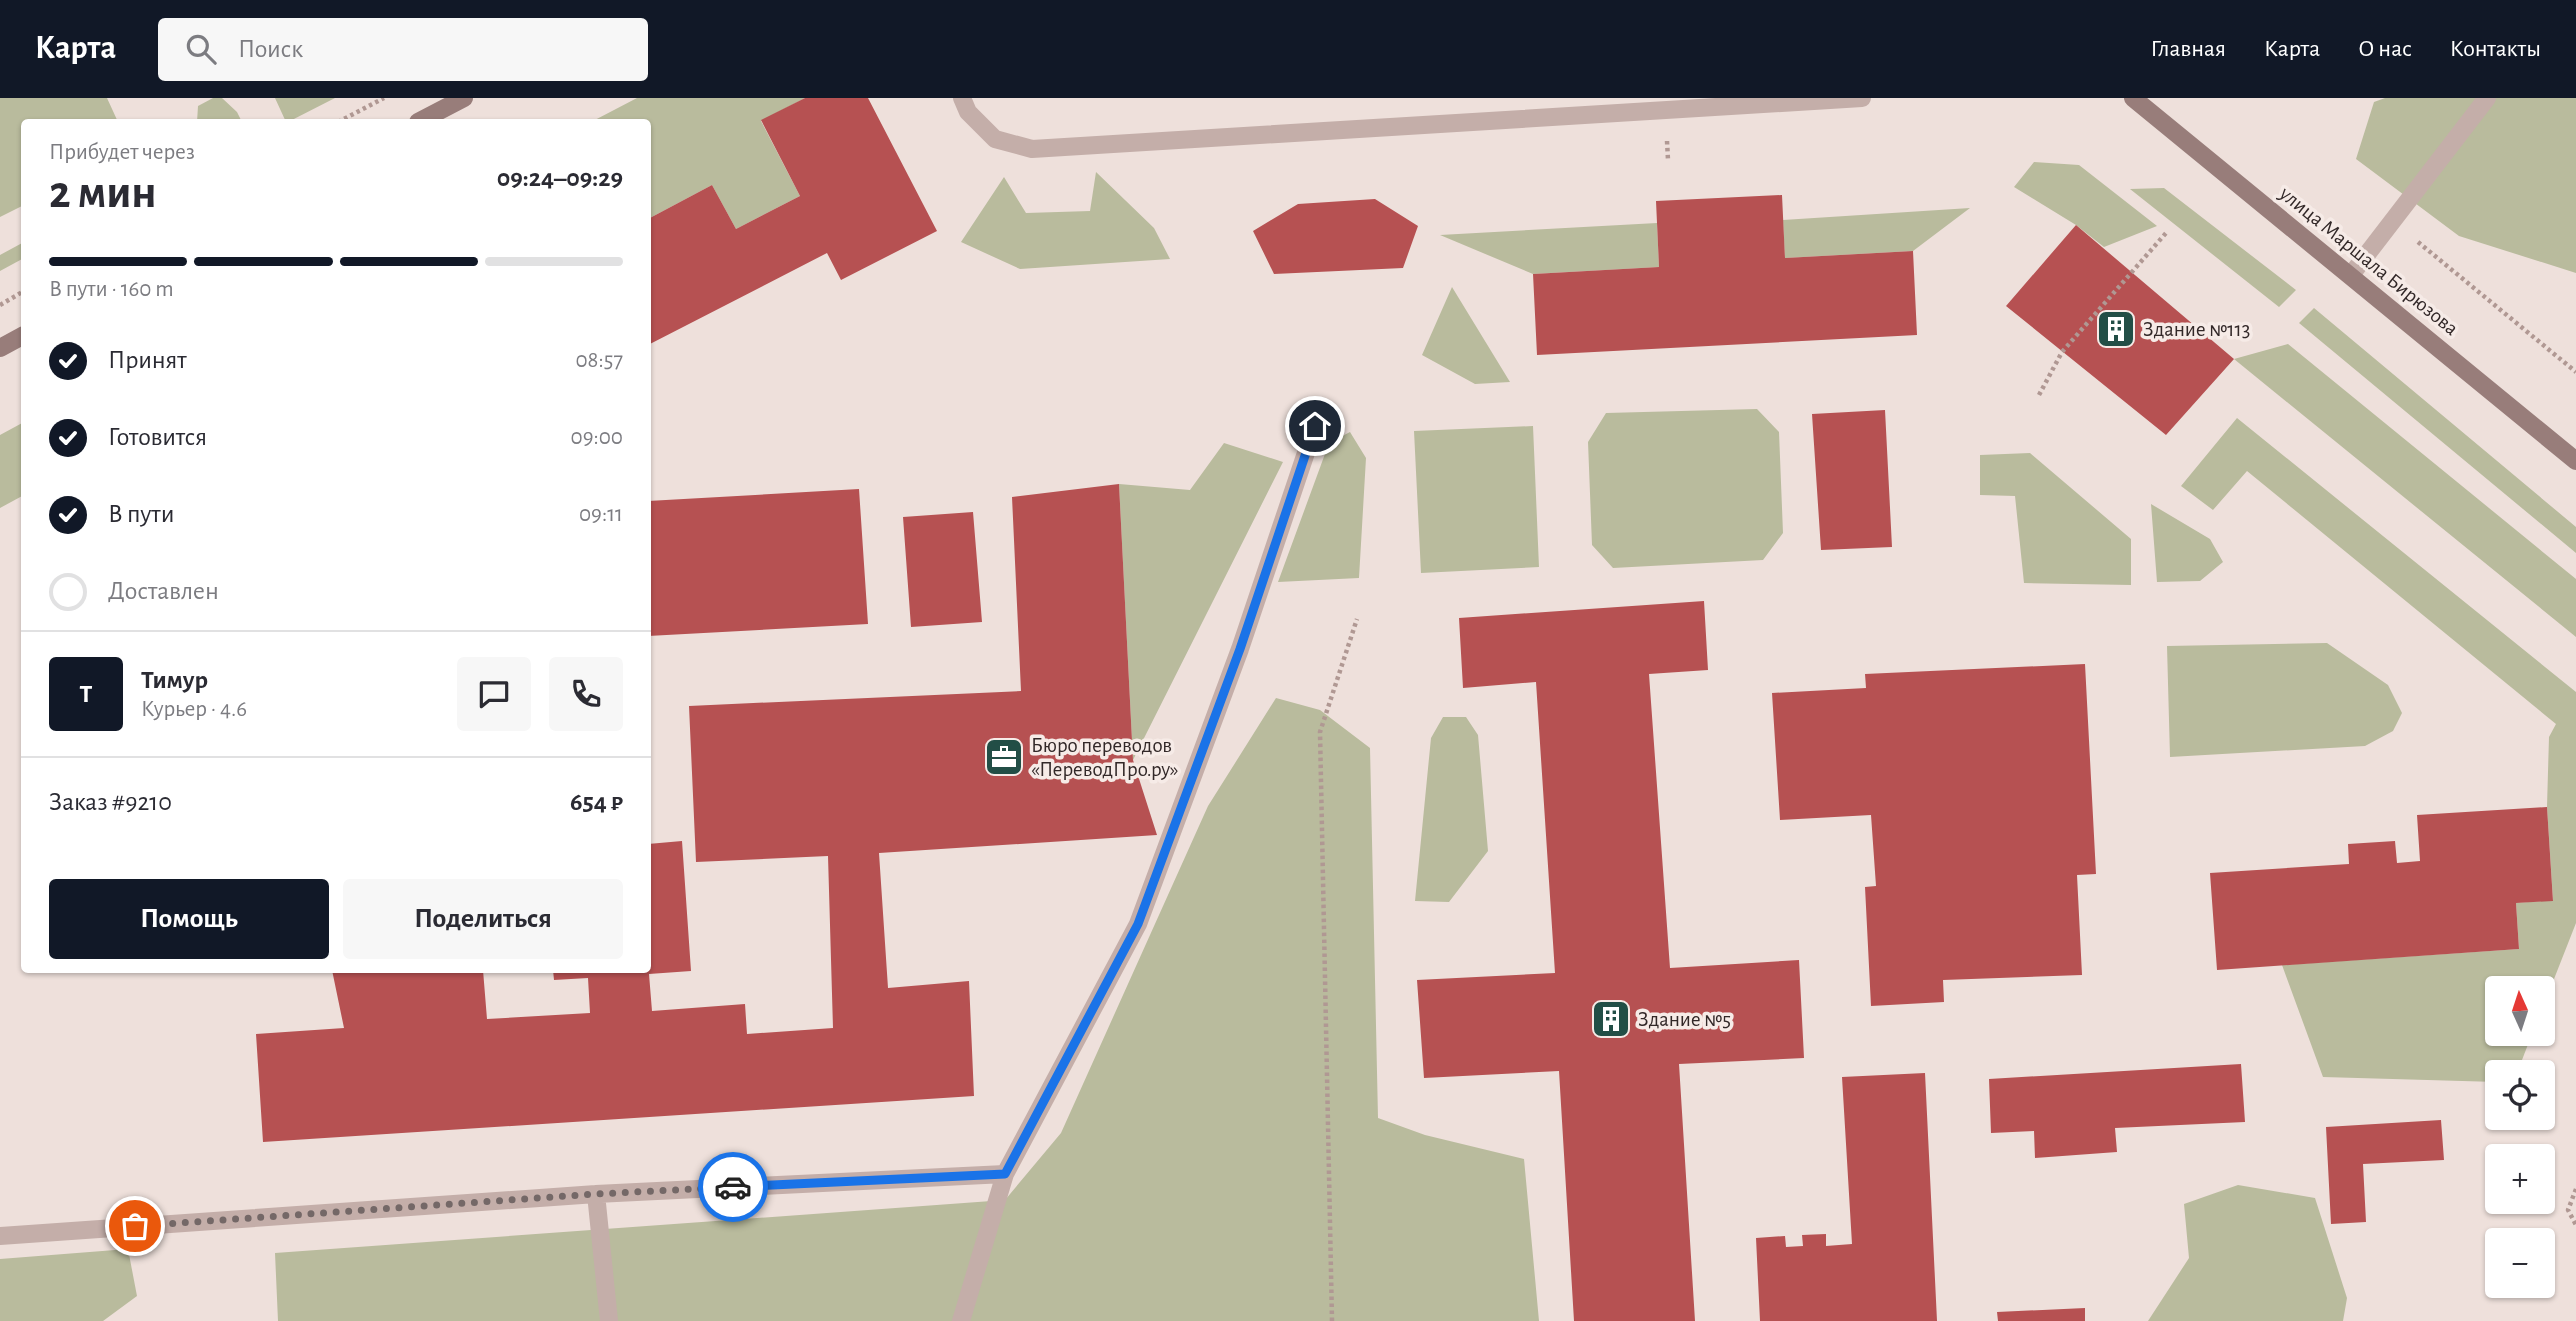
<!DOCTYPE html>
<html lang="ru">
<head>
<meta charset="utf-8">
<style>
	:root { --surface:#fff; --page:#f7f7f7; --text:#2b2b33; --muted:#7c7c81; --line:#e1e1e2; --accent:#111827 }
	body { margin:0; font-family:"Alegreya Sans",sans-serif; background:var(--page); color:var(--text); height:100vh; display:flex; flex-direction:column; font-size:26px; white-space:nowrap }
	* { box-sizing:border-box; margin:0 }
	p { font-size:23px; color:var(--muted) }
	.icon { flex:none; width:38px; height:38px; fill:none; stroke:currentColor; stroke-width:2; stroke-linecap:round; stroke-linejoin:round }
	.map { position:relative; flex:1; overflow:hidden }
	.side { position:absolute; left:21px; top:21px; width:630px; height:854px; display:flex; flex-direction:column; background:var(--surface); border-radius:7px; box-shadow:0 2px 5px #0004 }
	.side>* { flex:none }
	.needle { width:46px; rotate:357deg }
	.buttons { position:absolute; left:2485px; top:878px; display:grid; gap:14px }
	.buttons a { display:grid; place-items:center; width:70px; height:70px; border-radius:7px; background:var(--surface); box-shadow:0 2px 5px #0004; font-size:35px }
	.pin { position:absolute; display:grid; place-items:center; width:60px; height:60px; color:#fff; margin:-30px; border:4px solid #fff; border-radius:50%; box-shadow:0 2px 7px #0007 }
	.courier { position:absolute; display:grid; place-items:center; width:70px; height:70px; margin:-35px; border:5px solid #1a73e8; border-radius:50%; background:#fff; color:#222; box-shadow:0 2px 9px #0007 }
	.summary em { font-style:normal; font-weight:700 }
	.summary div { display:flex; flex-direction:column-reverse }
	.summary { display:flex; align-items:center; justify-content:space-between; height:119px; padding:0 28px }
	h1 { font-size:46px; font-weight:700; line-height:52px }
	.bar { display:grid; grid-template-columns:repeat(4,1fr); gap:10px 7px; align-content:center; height:84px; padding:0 28px }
	.bar i { height:9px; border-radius:5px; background:var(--line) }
	.bar .selected { background:var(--accent) }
	.bar p { grid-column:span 4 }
	.line { display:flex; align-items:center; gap:18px; padding:0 28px; border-top:2px solid var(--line) }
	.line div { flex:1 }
	.round { display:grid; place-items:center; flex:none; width:74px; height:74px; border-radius:7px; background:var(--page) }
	ol { padding:0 28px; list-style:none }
	li { display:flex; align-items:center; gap:21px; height:77px }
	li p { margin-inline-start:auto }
	li .icon { padding:7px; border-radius:50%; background:var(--accent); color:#fff; stroke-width:4 }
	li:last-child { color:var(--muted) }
	li i { width:38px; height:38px; border:4px solid var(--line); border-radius:50% }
	.cta { display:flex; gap:14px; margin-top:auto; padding:14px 28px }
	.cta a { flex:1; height:80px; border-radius:7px; background:var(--accent); color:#fff; font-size:28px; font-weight:700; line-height:80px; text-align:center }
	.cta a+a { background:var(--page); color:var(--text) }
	header { display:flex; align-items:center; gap:42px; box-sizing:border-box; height:98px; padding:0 35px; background:var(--accent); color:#fff }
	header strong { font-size:33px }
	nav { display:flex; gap:38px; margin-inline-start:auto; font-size:24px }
	.search { width:490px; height:63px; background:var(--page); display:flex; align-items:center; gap:18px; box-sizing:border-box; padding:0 24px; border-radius:7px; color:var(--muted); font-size:26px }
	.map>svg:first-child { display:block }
	.green { fill:#b9bb9d }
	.building { fill:#b65152 }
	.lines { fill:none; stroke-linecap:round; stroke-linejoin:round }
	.path { stroke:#b09893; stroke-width:4.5; stroke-dasharray:3.5 3.5; stroke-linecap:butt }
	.lane { stroke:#c4aea9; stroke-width:18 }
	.secondary { stroke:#987d7a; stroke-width:18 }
	.done { stroke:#746867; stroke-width:7; stroke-dasharray:0 12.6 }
	.route { stroke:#1a73e8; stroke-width:9 }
	.labels { text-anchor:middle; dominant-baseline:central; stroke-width:7; stroke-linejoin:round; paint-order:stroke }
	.street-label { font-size:21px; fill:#322828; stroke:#f6ebe7 }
	.poi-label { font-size:21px; fill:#322828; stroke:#f6ebe7; text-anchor:start }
</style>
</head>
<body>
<header>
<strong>Карта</strong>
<div class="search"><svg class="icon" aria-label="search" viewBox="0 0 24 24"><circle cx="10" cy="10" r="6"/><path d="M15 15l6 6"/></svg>Поиск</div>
<nav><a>Главная</a><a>Карта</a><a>О нас</a><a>Контакты</a></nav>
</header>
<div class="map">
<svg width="2576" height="1223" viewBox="0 0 2576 1223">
	<rect width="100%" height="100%" fill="#eee0db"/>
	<path class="green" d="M0,0H107L118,24H24V107L0,119Z
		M213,0H222L237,14L242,24H197L198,8Z
		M275,0H335L288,24H286Z
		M637,0H805L761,23L800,98L736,131L712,87L648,121V24H591Z
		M2385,0H2576V175L2459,138L2356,61L2374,4Z
		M2034,64L2079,67L2157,128L2104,149L2076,127L2014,89Z
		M1096,74L1154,130L1170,161L1020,171L961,144L1004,79L1026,115L1090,113Z
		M2164,90L2296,192L2279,209L2130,91Z
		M1970,110L1913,153L1785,160L1783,122Z
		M1657,125L1659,169L1533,176L1440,137Z
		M24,144V160L0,173V157Z
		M1452,189L1510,284L1475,286L1422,257Z
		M2314,210L2576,429V455L2299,225Z
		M2288,246L2576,481V539L2234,261Z
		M1757,311L1779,334L1783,435L1763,462L1613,470L1592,447L1588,344L1606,315Z
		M2237,320L2576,594V825L2543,909V891H2497V936H2532L2517,975H2497V984L2323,979L2282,867L2519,851L2516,805L2553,802L2547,709L2549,639L2556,626L2247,373L2213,412L2181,388Z
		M24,324V397L0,410V337Z
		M1533,328L1539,469L1421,475L1414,333Z
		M1350,334L1366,360L1359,480L1278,484L1329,345Z
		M1224,345L1283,364L1133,662L1119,386L1190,392Z
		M2030,355L2131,441V487L2024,485L2015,398L1980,397V357Z
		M2151,406L2210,441L2223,464L2200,483L2157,484Z
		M2327,545L2388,587L2402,615L2393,633L2365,648L2170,659L2167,548Z
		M1276,600L1320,612L1370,650L1378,1020L1425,1037L1524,1061L1539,1223H278L275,1155L1005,1102L1061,1035L1208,708Z
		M1443,619H1466L1478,637L1488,753L1449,804L1415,803L1431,640Z
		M2238,1087L2315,1100L2347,1200L2343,1223H2148L2189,1160L2184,1106Z
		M128,1151L137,1198L103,1223H0V1161Z"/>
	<path class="building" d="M805,0H868L937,133L841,182L827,155L648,247V121L712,87L736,131L800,98L761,22Z
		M1782,97L1785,160L1913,153L1917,237L1537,257L1533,176L1659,169L1656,103Z
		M1375,101L1418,128L1403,170L1274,176L1253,133L1298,106Z
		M2076,127L2234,261L2166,337L2006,208Z
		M1885,312L1892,449L1821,452L1812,316Z
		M1119,386L1133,662L1157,737L879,755L888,890L969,883L974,998L263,1044L256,936L344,930L332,872H483L487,921L590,915L588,880L554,882L553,872H648V746L682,743L691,873L649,876L652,913L745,906L747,936L833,930L828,758L696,764L689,608L1021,593L1012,399Z
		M859,391L868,526L648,538V403Z
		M973,414L982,524L911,529L903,419Z
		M1704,503L1708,572L1649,576L1670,870L1799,862L1804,960L1679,966L1695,1223H1574L1559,973L1424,980L1417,882L1555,875L1536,584L1463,590L1459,520Z
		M2085,566L2096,776L2077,777L2082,877L1943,882L1944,904L1871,908L1865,789L1876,788L1871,717L1780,722L1772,595L1866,590L1865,576Z
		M2547,709L2553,803L2516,805L2519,851L2217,872L2210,775L2349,766L2348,746L2395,743L2397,765L2420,763L2417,717Z
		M2241,966L2245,1024L2115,1030L2117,1054L2035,1060L2034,1033L1991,1035L1989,981Z
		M1925,975L1937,1223H1760L1756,1140L1785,1138L1786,1149L1803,1148L1802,1137L1826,1136V1148L1852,1146L1842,979Z
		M2441,1022L2444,1062L2363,1066L2366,1124L2331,1126L2326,1029Z
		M2085,1210V1223H1998L1997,1214Z"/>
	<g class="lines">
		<path class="path" d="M338,24L384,0
			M1667,43L1668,62
			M2418,144L2576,274
			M0,207L24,193
			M2039,297L2062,254L2166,135
			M2576,1091L2568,1112L2576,1127
			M1332,1223L1320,634L1357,521"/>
		<path class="lane" d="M962,0L968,14L995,41L1032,51L1862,0
			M2351,177L2487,0
			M596,1096L609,1223
			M0,1138L596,1096L1005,1076
			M961,1223L1005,1076L1138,826L1240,551L1315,328"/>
		<path class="secondary" d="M2133,0L2576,363
			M418,24L464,0
			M0,250L24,237"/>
	</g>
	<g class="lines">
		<path class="done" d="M135,1128L596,1096L733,1089"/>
		<path class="route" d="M733,1089L1005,1076L1138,826L1240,551L1315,328"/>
	</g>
	<defs>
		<symbol id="building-square" viewBox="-11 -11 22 22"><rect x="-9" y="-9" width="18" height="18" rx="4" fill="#224e46" stroke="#f6ebe7"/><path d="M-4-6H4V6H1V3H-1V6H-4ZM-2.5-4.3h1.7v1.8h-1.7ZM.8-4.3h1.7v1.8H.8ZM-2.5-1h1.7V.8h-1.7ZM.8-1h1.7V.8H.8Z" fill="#fff"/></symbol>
		<symbol id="office-square" viewBox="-11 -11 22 22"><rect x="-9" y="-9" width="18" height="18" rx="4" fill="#224e46" stroke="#f6ebe7"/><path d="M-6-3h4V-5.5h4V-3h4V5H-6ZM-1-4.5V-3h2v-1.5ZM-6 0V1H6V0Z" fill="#fff"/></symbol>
	</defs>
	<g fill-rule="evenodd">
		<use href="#building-square" x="2094" y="209" width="44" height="44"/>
		<use href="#office-square" x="982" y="637" width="44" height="44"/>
		<use href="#building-square" x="1589" y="899" width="44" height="44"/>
	</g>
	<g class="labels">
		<g class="street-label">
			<text transform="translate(2369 163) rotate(39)">улица Маршала Бирюзова</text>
		</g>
		<g class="poi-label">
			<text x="2143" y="231">Здание №113</text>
			<text x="1031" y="647">Бюро переводов<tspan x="1031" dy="24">«ПереводПро.ру»</tspan></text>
			<text x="1638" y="921">Здание №5</text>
		</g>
	</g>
</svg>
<div class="buttons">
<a><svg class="needle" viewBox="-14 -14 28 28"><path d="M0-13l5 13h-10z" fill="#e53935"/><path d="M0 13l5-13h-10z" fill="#7c7c81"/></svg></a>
<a><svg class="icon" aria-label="locate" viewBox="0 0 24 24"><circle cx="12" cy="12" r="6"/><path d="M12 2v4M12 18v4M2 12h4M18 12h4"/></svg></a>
<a>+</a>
<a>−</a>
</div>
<div class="pin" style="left:135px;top:1128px;background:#ea580c"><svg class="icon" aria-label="bag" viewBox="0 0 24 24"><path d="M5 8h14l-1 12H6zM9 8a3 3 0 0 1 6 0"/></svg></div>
<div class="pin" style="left:1315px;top:328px;background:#1f2937"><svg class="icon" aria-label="home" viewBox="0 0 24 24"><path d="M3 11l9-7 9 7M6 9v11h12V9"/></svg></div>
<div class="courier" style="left:733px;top:1089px"><svg class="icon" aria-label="car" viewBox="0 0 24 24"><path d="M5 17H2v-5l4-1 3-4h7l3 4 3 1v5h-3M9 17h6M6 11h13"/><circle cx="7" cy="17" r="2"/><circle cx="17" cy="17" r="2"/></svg></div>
<section class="side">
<div class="summary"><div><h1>2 мин</h1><p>Прибудет через</p></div><em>09:24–09:29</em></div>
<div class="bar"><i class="selected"></i><i class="selected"></i><i class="selected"></i><i></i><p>В пути · 160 m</p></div>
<ol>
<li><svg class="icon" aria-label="check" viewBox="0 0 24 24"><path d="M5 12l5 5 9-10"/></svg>Принят<p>08:57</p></li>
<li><svg class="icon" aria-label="check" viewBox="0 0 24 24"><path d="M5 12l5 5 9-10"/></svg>Готовится<p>09:00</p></li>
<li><svg class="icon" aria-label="check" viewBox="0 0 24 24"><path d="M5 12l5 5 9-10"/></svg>В пути<p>09:11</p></li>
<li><i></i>Доставлен</li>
</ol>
<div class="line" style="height:126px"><b class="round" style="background:var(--accent);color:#fff">Т</b><div><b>Тимур</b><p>Курьер · 4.6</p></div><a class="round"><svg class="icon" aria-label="chat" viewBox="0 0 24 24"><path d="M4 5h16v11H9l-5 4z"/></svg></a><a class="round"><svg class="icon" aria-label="phone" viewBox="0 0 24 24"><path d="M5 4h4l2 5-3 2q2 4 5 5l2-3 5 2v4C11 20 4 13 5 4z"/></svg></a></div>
<div class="line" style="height:91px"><div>Заказ #9210</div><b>654 ₽</b></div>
<div class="cta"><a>Помощь</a><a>Поделиться</a></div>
</section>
</div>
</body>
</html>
